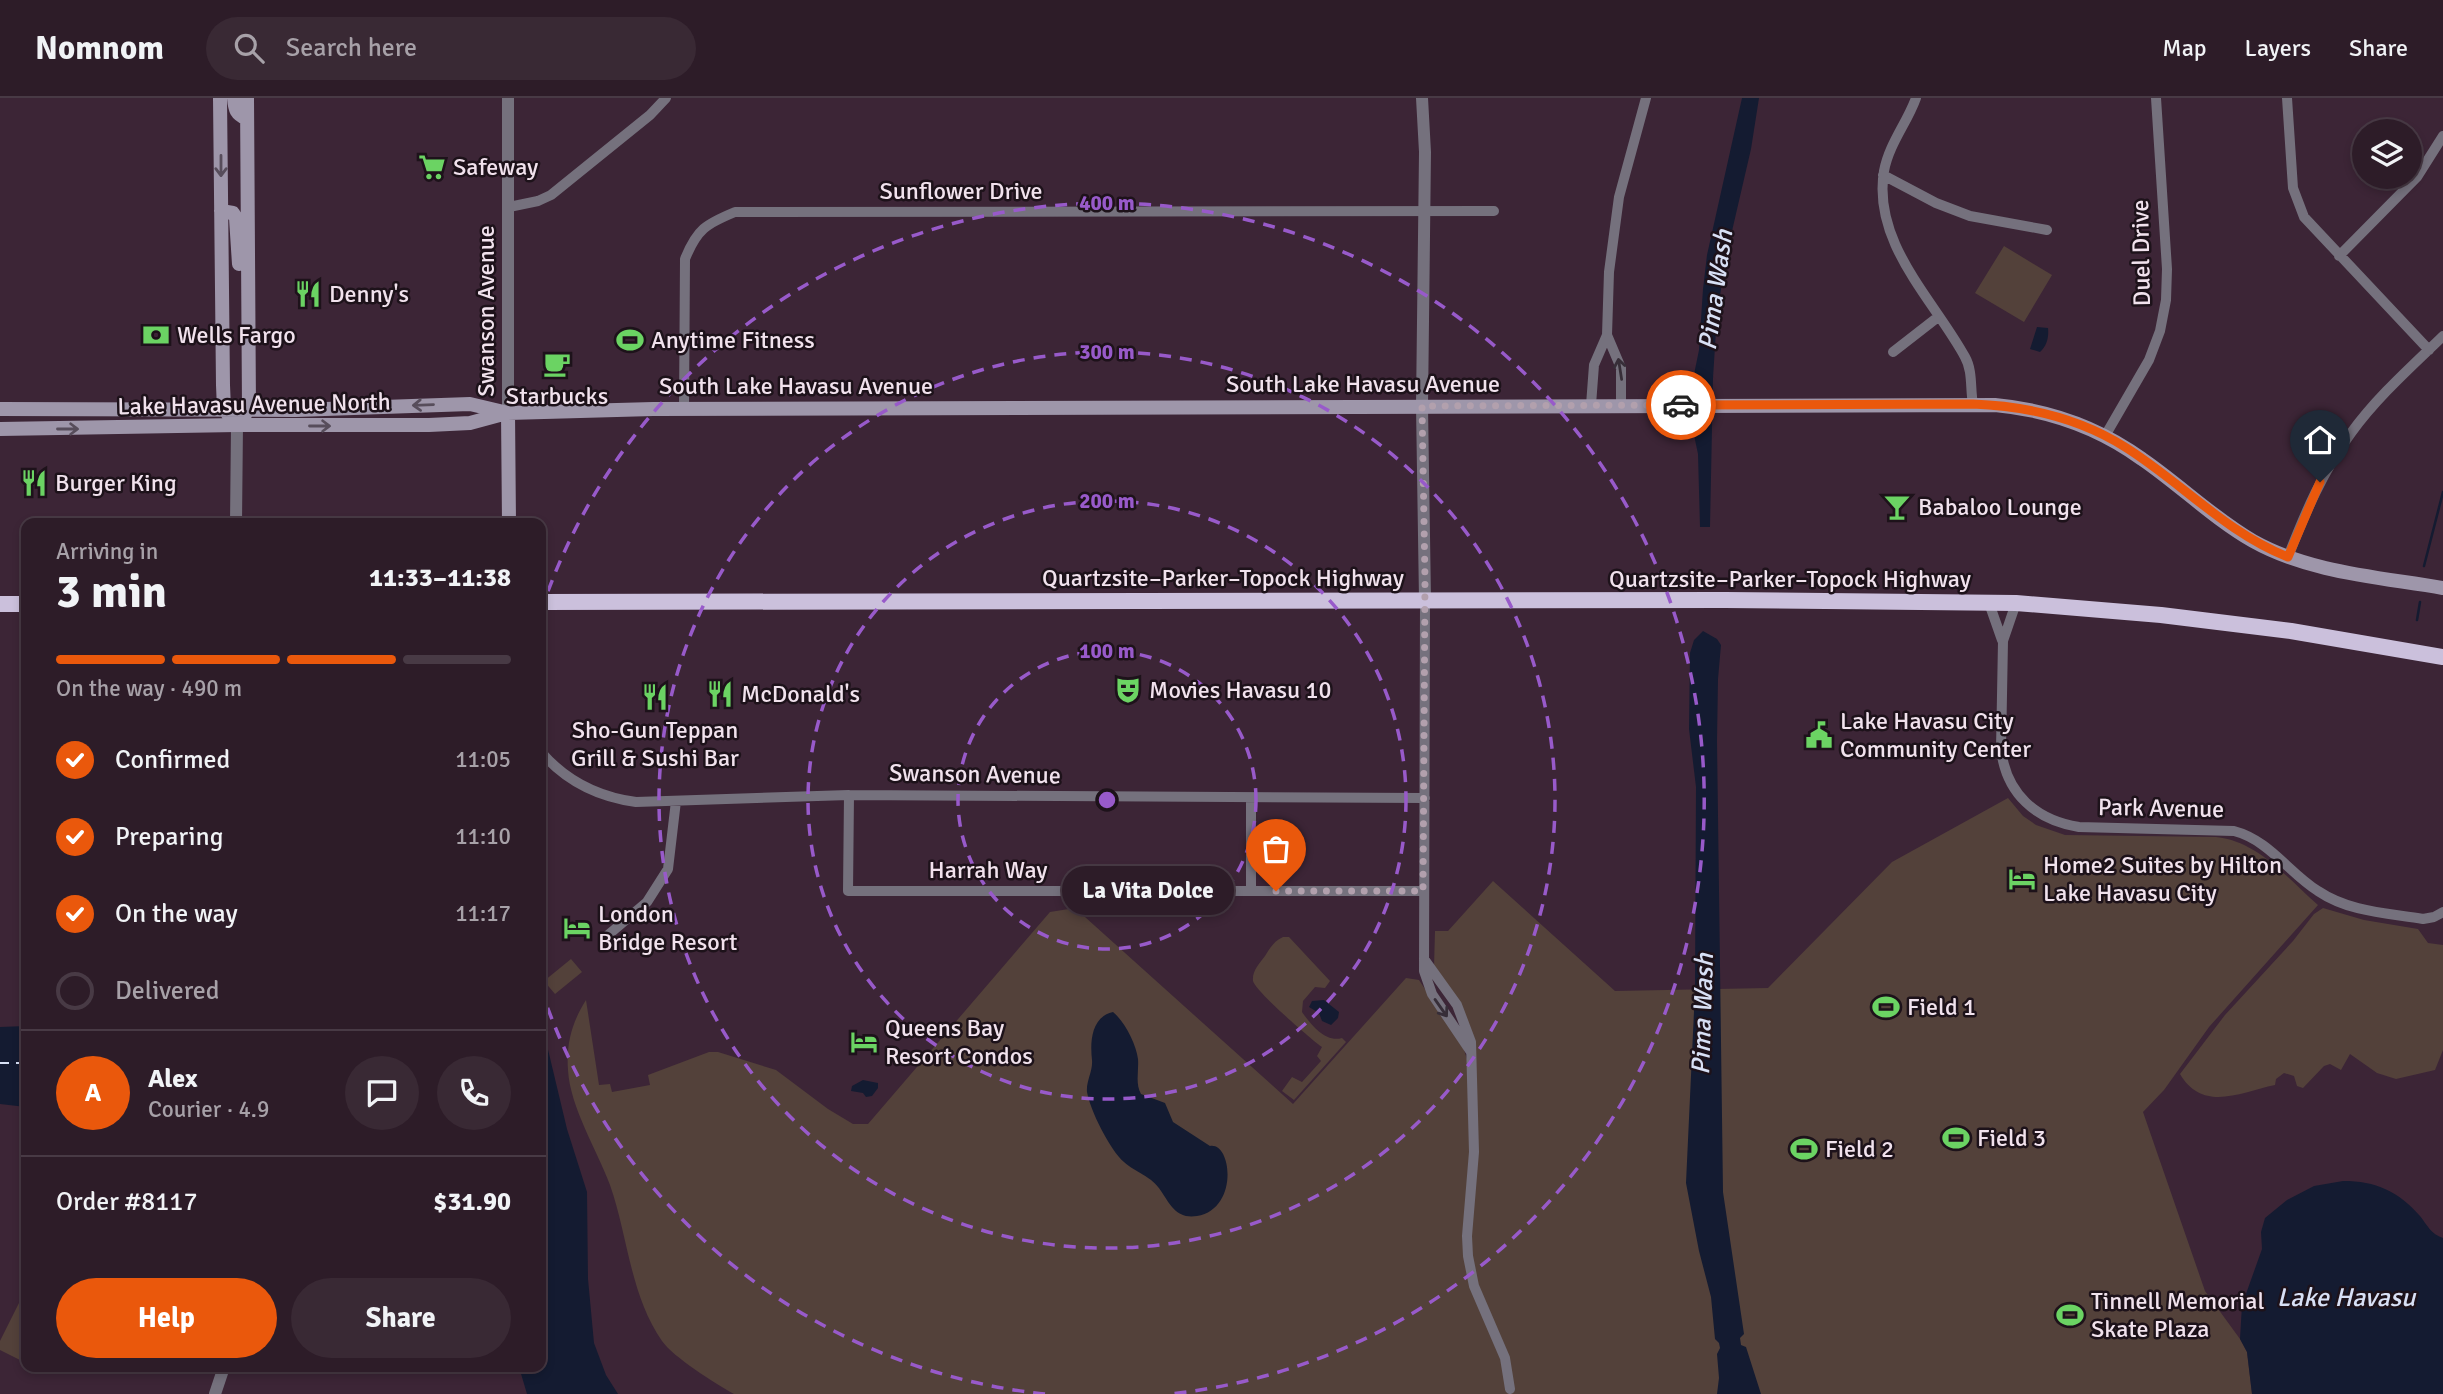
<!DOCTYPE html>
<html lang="en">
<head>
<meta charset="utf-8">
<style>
	:root { --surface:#2d1c28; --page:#392934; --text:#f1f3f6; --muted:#a7a1a8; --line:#483a45; --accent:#ea580c }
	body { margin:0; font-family:Signika,sans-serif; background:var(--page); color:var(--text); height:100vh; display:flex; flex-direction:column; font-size:26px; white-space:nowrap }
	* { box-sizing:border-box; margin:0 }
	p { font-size:23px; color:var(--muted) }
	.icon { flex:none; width:38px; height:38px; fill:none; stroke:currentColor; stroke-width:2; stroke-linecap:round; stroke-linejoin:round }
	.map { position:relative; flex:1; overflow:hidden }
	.side { position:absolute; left:21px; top:420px; width:525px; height:854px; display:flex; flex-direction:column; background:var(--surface); border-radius:14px; box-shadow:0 4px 10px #0003,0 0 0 2px var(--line) }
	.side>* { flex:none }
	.controls { position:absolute; left:2352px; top:21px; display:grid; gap:14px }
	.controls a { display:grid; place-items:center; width:70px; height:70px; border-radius:50%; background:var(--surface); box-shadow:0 4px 10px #0003,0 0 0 2px var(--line); font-size:35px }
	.pin { position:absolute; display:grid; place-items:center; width:60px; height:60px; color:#fff; margin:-72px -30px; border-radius:50% 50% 50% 0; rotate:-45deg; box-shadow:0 0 7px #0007 }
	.pin .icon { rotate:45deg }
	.courier { position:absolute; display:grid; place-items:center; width:70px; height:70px; margin:-35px; border:5px solid #ea580c; border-radius:50%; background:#fff; color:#222; box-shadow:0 2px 9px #0007 }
	.bubble { position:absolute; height:49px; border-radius:24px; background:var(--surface); box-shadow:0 4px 10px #0003,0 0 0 2px var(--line); font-size:23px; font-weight:700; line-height:49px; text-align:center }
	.headline em { font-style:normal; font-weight:700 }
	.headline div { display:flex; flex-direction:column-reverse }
	.headline { display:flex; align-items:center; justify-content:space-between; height:119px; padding:0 35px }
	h1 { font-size:46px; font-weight:700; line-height:52px }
	.bar { display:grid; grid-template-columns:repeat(4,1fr); gap:10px 7px; align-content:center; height:84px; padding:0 35px }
	.bar i { height:9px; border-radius:5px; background:var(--line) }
	.bar .active { background:var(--accent) }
	.bar p { grid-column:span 4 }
	.line { display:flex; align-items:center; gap:18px; padding:0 35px; border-top:2px solid var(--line) }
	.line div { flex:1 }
	.round { display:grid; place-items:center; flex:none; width:74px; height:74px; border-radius:37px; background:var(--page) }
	ol { padding:0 35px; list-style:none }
	li { display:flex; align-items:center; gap:21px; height:77px }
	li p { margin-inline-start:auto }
	li .icon { padding:7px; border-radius:50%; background:var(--accent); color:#fff; stroke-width:4 }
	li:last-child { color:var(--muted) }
	li i { width:38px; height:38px; border:4px solid var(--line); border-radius:50% }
	.cta { display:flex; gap:14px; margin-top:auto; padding:14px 35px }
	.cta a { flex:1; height:80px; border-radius:42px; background:var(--accent); color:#fff; font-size:28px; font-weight:700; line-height:80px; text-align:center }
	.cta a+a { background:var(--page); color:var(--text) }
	header { display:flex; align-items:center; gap:42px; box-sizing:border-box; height:98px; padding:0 35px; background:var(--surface); border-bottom:2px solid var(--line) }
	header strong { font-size:33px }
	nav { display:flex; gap:38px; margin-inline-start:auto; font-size:24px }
	.search { width:490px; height:63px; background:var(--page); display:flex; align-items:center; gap:18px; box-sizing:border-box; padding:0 24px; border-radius:38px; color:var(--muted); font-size:26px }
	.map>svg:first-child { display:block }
	.green { fill:#53413a }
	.water { fill:#141b31 }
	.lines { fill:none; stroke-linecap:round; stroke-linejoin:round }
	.stream { stroke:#141b31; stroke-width:2.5 }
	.ferry { stroke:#d8e0f5; stroke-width:2; stroke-dasharray:9 7; stroke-linecap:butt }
	.minor { stroke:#75717d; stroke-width:10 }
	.tertiary { stroke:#75717d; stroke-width:12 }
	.secondary { stroke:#9e96aa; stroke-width:14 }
	.trunk { stroke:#cbc0dc; stroke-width:16 }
	.oneway { stroke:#574d5b }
	.oneway2 { stroke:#372e38 }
	.done { stroke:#b2a0ad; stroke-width:7; stroke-dasharray:0 12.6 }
	.route { stroke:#ea580c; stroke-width:9 }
	.ring { fill:none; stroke:#985aca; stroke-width:3.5; stroke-dasharray:12 9 }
	.labels { text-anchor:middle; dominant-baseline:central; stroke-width:5; stroke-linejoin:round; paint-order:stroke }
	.poi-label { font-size:24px; fill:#f1e2ed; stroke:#1d121a; text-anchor:start }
	.street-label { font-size:24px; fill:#f1e2ed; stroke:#1d121a }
	.water-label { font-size:26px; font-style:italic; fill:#d8e0f5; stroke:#1d121a }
	.centre { fill:#985aca; stroke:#1d121a; stroke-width:3.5 }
	.ring-label { font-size:21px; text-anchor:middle; font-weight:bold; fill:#985aca; stroke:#1d121a; stroke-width:5; stroke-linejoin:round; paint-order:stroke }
</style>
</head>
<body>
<header>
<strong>Nomnom</strong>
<div class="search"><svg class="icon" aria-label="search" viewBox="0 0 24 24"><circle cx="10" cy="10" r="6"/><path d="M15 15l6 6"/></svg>Search here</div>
<nav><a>Map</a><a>Layers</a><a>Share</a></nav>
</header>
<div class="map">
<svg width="2443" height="1296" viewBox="0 0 2443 1296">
	<rect width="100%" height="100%" fill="#3c2536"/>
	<path class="green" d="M2004,148L2052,177L2024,224L1975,195Z
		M2008,700L2023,718L2036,727L2065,737L2216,739C2258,743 2288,781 2318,807L2209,929L2164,992L2143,1014L2205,1193L2240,1241L2247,1254L2252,1296H734C716,1286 673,1259 662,1243C630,1197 628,1138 610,1087C597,1052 570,1009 568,972C566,946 572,924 586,902L599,987L610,986L612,994L650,987L648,977L709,954H718L776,972L828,1011L853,1026H868L1050,814L1075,810L1293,1006L1406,880L1419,882L1463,949L1467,961L1471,1054L1464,1159L1471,1189L1502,1262L1508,1259L1478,1187L1471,1158V1138L1478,1054L1474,943L1460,906L1434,869L1435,833H1448L1493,783L1615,893L1768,890L1892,764Z
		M2323,810L2364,822L2418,831L2428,845L2443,847V952L2435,972L2396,981L2377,975L2350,956L2341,972L2330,966L2324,968L2303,990L2297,988L2294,978L2284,975L2276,981L2275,987C2241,994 2203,1015 2180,976L2225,917L2293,843L2314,816Z
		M1283,839H1289L1330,883L1325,890L1315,889L1303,903L1302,914C1311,927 1326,945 1342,940L1346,944L1294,1002L1282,993L1292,979L1302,984L1321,963L1317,958L1322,949C1313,943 1255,893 1253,883C1252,873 1259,866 1265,858C1270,850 1274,843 1283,839Z
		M571,861L582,874L555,896L544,883Z
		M20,1203L26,1206V1265L0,1252V1243Z"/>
	<path class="water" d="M1742,0H1759L1751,51L1726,159L1717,217L1713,280L1710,429H1700L1698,356L1691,323V291L1699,252L1703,191L1707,157Z
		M2037,229L2048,230C2049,239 2047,248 2040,254L2030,251Z
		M1703,533L1717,541L1721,547L1718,581L1717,643L1723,1094L1744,1236L1740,1240L1741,1247L1746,1249L1761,1296H1717L1719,1280L1717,1256L1720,1250L1719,1245L1715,1241L1711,1199L1699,1153L1686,1085L1695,892L1696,689L1689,631L1690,555L1694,542Z
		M1324,902L1339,914L1338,920L1331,927L1322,923L1319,915L1309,909L1312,903Z
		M1113,914C1125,924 1136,946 1138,961C1139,973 1135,985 1141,996L1165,1005L1173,1024L1210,1048C1232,1044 1239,1111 1197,1118C1177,1121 1171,1108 1161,1093C1152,1078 1136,1075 1124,1064C1110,1052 1090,1012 1087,994C1086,983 1093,973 1092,962C1090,944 1091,919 1113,914Z
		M26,928V1009L0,1006V929Z
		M545,939L567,1031L587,1094L588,1181L594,1245L606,1277L618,1296H527L519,1269H541V940Z
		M863,982L878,985V990L872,998L866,999L863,995L851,993L852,988Z
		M2343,1083C2376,1083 2398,1093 2420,1118C2427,1127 2431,1136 2443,1140V1296H2252L2247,1254L2240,1241L2242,1207L2262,1151L2261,1134L2265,1120L2287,1102L2314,1088Z"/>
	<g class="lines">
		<path class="stream" d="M2424,468L2443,394
			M2417,522L2420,504"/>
		<path class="ferry" d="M0,965H26"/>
		<path class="minor" d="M1916,0C1907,25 1889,46 1884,73C1872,145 1934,202 1965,259C1973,273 1970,291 1973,306
			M2287,0L2293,90L2304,119L2429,252
			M1883,77L1936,105L1970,118L2047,132
			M509,109L538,103L551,97L650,17L666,0
			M2339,158L2417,79L2443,38
			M1607,237L1621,270V307
			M1893,254L1938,219
			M1591,307L1594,267L1607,237L1609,174L1619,99L1646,0
			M684,311L685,161C697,131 706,126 735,114L1494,113
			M2105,338L2149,262L2160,233L2166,202L2167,171L2156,0
			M2288,459C2305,415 2323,373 2351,335C2377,299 2411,269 2443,238
			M1425,502L1424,873L1432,896L1471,954
			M1989,505L2002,542
			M2016,505L2003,543L2001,651C2006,696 2036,722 2079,729L2234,733C2269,742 2289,775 2318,793C2349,814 2387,815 2423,821L2434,819L2443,814
			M541,654C566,683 598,699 636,704L849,697L1425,700
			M849,697L848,793H1423
			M1251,701V793
			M608,837L647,804L668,771L676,703
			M1424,861L1457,907L1471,944L1474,1054L1467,1138L1468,1158L1474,1188L1505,1260L1510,1291"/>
		<path class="tertiary" d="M1422,0L1425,54L1422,308L1425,502
			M508,315V0
			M236,425L237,327
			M215,1296L224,1269"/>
		<path class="secondary" d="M220,0L223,287L224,311L237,327L249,311L247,0
			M234,0C235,12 236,16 247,21
			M221,113L233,115L236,120L239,166
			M0,311L296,312L470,306L508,315L653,311L1995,307C2049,312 2098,329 2142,361C2180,387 2213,420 2253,443C2310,475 2380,479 2443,490
			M508,315L509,425
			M0,331L237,327H429L470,325L507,315"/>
		<path class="trunk" d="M541,504L1725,502L2016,505L2161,517L2291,533L2443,559
			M0,506H26"/>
	</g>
	<defs><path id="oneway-shaft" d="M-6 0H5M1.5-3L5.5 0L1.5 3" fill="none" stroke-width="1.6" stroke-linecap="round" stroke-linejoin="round" transform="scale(1.75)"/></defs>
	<g class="oneway">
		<use href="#oneway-shaft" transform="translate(221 68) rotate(90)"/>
		<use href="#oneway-shaft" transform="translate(423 307) rotate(178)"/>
		<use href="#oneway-shaft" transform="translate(320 328)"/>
		<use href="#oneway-shaft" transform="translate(68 331)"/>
	</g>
	<g class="oneway2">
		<use href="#oneway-shaft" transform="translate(1620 271) rotate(-99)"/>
		<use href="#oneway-shaft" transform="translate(1441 910) rotate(55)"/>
	</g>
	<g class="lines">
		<path class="done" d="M1276,793H1423L1425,482L1422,308L1681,307"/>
		<path class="route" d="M1681,307L1973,306C2027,308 2079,320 2125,349C2181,384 2225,434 2288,459L2320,384"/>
	</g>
	<g class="ring">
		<circle cx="1107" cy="702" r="149"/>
		<circle cx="1107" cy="702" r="299"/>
		<circle cx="1107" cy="702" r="448"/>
		<path d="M1045 1296A597 597 0 0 1 541 891M541 513A597 597 0 1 1 1169 1296"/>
	</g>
	<defs>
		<symbol id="supermarket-bare" viewBox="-9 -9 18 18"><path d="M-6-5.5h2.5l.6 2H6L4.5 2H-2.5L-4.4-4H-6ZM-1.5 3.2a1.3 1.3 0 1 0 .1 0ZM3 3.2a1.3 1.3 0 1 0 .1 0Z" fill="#6bd363" stroke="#1d121a" stroke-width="2.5" paint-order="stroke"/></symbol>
		<symbol id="restaurant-bare" viewBox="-9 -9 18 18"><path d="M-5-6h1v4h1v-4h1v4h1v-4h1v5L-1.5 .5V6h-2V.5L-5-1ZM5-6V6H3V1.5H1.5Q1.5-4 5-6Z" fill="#6bd363" stroke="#1d121a" stroke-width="2.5" paint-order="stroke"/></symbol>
		<symbol id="bank-bare" viewBox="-9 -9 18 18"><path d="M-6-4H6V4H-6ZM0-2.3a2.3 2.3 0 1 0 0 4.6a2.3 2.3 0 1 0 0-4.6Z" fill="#6bd363" stroke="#1d121a" stroke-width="2.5" paint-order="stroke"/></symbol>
		<symbol id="stadium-bare" viewBox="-9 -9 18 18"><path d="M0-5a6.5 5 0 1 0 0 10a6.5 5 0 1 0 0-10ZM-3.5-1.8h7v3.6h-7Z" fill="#6bd363" stroke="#1d121a" stroke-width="2.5" paint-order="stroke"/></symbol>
		<symbol id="cafe-bare" viewBox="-9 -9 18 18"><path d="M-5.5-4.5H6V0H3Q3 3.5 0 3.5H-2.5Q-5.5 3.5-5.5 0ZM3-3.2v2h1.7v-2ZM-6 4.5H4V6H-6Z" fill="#6bd363" stroke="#1d121a" stroke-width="2.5" paint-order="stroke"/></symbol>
		<symbol id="bar-bare" viewBox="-9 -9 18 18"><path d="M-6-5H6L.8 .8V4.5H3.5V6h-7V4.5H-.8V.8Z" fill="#6bd363" stroke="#1d121a" stroke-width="2.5" paint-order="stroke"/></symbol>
		<symbol id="theatre-bare" viewBox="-9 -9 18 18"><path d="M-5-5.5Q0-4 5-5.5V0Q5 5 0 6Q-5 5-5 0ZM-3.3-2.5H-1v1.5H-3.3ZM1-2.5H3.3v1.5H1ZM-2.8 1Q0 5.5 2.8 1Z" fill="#6bd363" stroke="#1d121a" stroke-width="2.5" paint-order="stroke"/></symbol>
		<symbol id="civic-bare" viewBox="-9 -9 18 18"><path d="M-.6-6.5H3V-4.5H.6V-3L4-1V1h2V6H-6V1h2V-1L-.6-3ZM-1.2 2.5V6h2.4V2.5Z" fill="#6bd363" stroke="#1d121a" stroke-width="2.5" paint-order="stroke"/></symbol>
		<symbol id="hotel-bare" viewBox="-9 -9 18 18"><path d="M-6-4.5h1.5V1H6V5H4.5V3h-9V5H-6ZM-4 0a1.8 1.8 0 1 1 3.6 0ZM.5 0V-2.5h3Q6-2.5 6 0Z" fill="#6bd363" stroke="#1d121a" stroke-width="2.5" paint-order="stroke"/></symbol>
	</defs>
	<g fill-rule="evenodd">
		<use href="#supermarket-bare" x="413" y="50" width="38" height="38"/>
		<use href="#restaurant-bare" x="289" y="177" width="38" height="38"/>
		<use href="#bank-bare" x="137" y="218" width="38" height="38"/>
		<use href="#stadium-bare" x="611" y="223" width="38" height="38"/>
		<use href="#cafe-bare" x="538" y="247" width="38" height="38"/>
		<use href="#restaurant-bare" x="15" y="366" width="38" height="38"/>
		<use href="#bar-bare" x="1878" y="390" width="38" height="38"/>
		<use href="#theatre-bare" x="1109" y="573" width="38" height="38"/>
		<use href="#restaurant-bare" x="701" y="577" width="38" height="38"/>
		<use href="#restaurant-bare" x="636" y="580" width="38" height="38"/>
		<use href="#civic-bare" x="1800" y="618" width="38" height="38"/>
		<use href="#hotel-bare" x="2003" y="762" width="38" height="38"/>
		<use href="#hotel-bare" x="558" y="811" width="38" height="38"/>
		<use href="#stadium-bare" x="1867" y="890" width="38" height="38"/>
		<use href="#hotel-bare" x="845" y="925" width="38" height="38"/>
		<use href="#stadium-bare" x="1937" y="1021" width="38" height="38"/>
		<use href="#stadium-bare" x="1785" y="1032" width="38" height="38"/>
		<use href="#stadium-bare" x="2051" y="1198" width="38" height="38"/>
	</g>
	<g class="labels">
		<g class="poi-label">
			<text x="453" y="69">Safeway</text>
			<text x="329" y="196">Denny's</text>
			<text x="177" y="237">Wells Fargo</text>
			<text x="651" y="242">Anytime Fitness</text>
			<text x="557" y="298" text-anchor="middle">Starbucks</text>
			<text x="55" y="385">Burger King</text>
			<text x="1918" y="409">Babaloo Lounge</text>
			<text x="1149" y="592">Movies Havasu 10</text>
			<text x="741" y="596">McDonald's</text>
			<text x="1840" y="623">Lake Havasu City<tspan x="1840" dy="28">Community Center</tspan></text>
			<text x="655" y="632" text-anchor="middle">Sho-Gun Teppan<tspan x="655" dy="28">Grill &amp; Sushi Bar</tspan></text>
			<text x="2043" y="767">Home2 Suites by Hilton<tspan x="2043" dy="28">Lake Havasu City</tspan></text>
			<text x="598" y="816">London<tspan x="598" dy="28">Bridge Resort</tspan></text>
			<text x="1907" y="909">Field 1</text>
			<text x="885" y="930">Queens Bay<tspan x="885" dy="28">Resort Condos</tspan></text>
			<text x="1977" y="1040">Field 3</text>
			<text x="1825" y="1051">Field 2</text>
			<text x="2091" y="1203">Tinnell Memorial<tspan x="2091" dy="28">Skate Plaza</tspan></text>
		</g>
		<g class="street-label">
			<text x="961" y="93">Sunflower Drive</text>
			<text transform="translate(2141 155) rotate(-91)">Duel Drive</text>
			<text transform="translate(486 213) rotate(-90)">Swanson Avenue</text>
			<text x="1363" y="286">South Lake Havasu Avenue</text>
			<text x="796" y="288">South Lake Havasu Avenue</text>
			<text transform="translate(254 306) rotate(-1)">Lake Havasu Avenue North</text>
			<text x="1223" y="480">Quartzsite–Parker–Topock Highway</text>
			<text x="1790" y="481">Quartzsite–Parker–Topock Highway</text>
			<text transform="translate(975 676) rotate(1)">Swanson Avenue</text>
			<text transform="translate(2161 710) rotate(1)">Park Avenue</text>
			<text x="988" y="772">Harrah Way</text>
		</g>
		<g class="water-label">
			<text transform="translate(1716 192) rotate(-82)">Pima Wash</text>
			<text transform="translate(1703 916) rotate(-88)">Pima Wash</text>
			<text x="2346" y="1200">Lake Havasu</text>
		</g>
	</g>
	<circle cx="1107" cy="702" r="10" class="centre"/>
	<g class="ring-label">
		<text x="1107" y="112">400 m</text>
		<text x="1107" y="261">300 m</text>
		<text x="1107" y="410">200 m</text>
		<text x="1107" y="560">100 m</text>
	</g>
</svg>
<div class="controls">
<a><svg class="icon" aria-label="layers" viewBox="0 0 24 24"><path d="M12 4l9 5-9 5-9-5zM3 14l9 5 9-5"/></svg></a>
</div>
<div class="pin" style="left:1276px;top:793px;background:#ea580c"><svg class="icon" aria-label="bag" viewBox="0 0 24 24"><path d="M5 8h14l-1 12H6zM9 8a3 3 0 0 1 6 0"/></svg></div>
<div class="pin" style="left:2320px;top:384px;background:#1f2937"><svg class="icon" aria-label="home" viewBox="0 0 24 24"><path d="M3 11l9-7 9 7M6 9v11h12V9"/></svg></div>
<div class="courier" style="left:1681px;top:307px"><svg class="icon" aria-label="car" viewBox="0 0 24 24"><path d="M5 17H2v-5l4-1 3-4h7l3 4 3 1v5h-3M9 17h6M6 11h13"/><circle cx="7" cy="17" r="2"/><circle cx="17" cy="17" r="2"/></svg></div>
<div class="bubble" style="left:1062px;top:768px;width:172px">La Vita Dolce</div>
<section class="side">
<div class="headline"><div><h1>3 min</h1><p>Arriving in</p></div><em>11:33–11:38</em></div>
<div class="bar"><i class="active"></i><i class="active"></i><i class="active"></i><i></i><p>On the way · 490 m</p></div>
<ol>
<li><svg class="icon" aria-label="check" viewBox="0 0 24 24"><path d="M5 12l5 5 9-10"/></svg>Confirmed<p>11:05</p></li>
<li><svg class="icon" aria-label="check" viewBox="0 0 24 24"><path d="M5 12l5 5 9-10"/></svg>Preparing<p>11:10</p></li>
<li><svg class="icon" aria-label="check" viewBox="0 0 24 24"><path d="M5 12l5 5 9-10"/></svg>On the way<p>11:17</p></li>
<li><i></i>Delivered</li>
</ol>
<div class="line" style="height:126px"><b class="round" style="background:var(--accent);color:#fff">A</b><div><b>Alex</b><p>Courier · 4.9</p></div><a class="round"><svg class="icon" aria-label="chat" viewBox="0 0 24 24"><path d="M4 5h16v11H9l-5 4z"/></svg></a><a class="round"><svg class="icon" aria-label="phone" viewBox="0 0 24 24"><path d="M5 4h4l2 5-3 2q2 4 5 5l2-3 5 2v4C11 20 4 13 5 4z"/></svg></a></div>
<div class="line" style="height:91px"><div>Order #8117</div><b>$31.90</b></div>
<div class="cta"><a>Help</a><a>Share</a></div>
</section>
</div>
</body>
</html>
